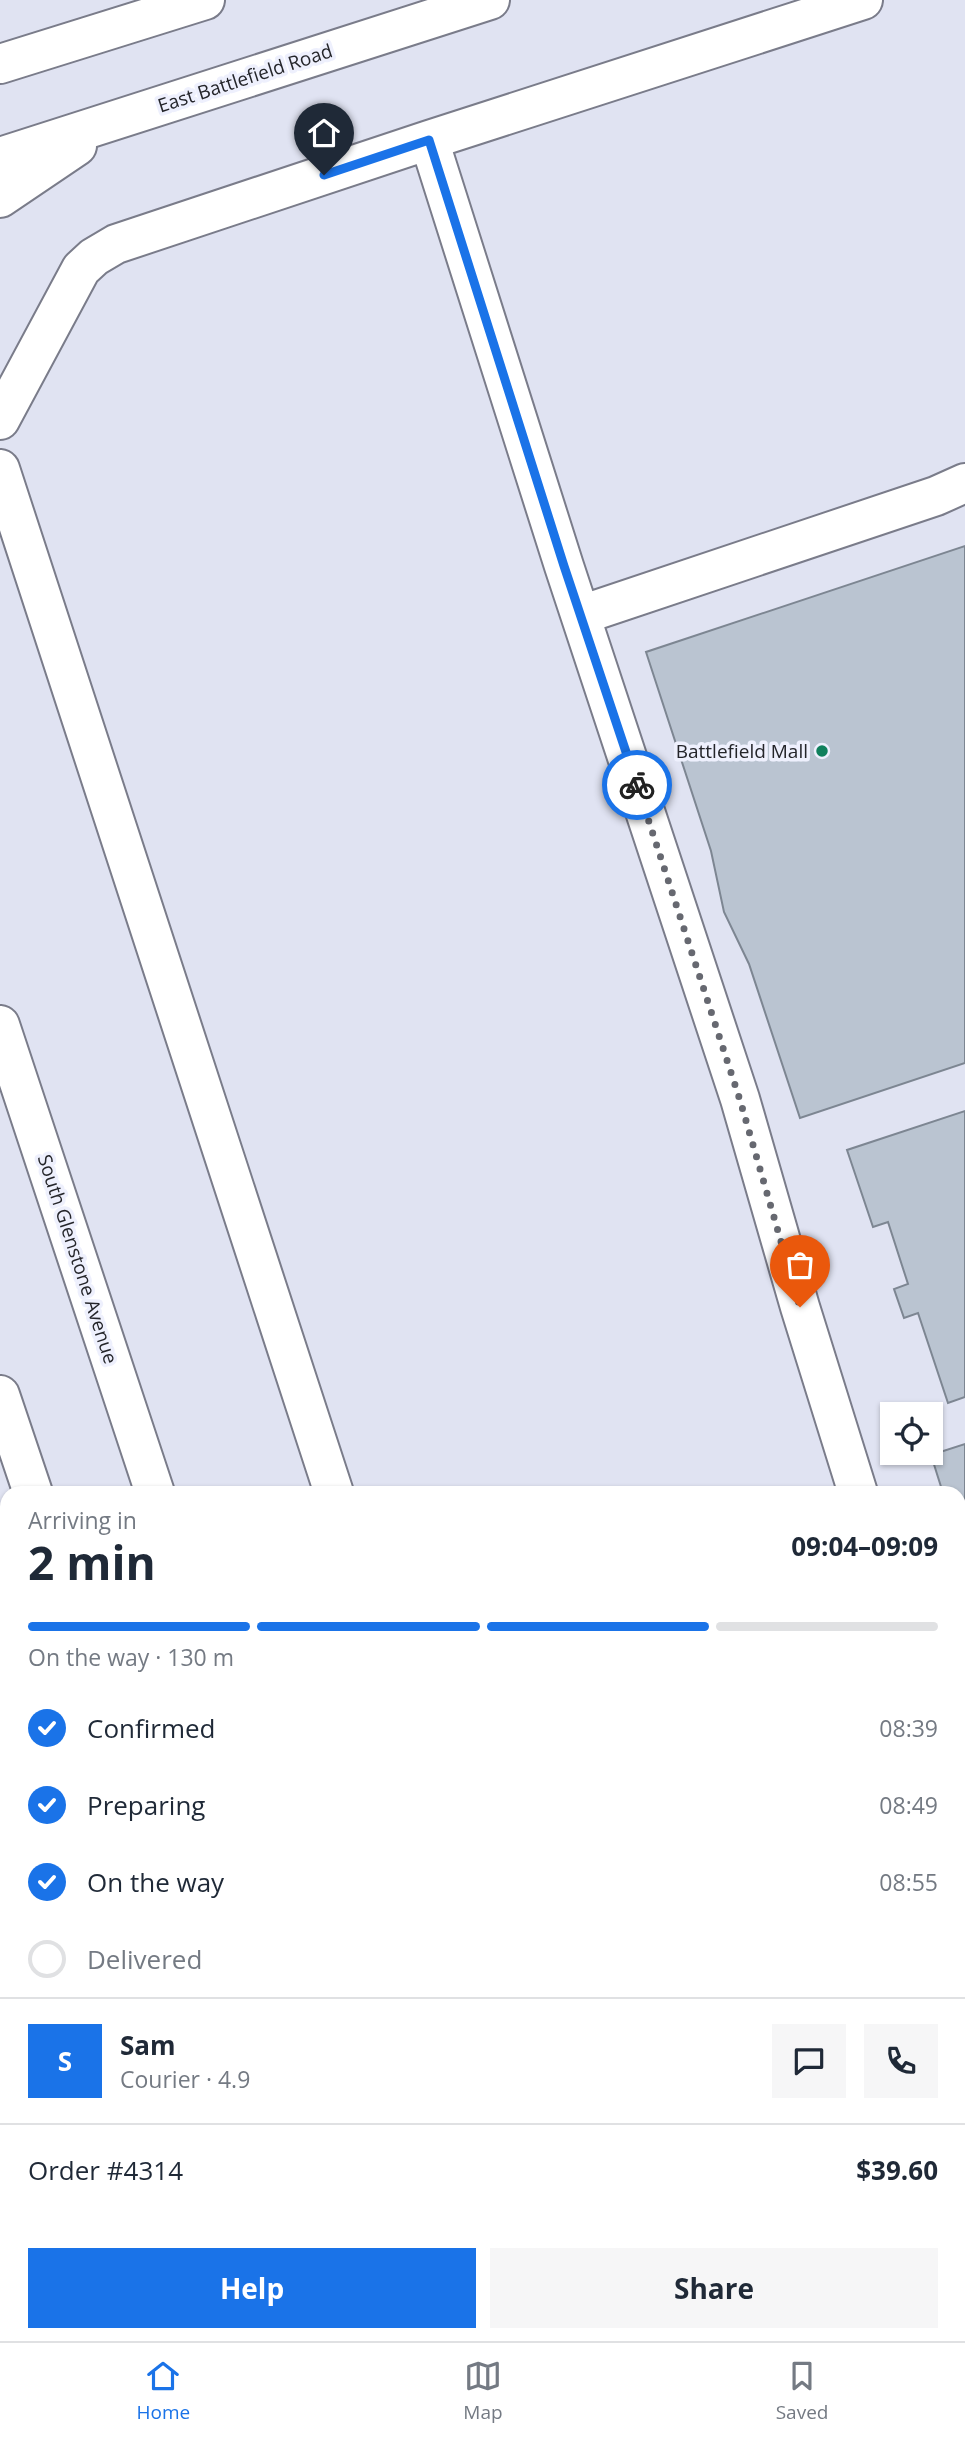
<!DOCTYPE html>
<html lang="en">
<head>
<meta charset="utf-8">
<style>
	:root { --surface:#fff; --page:#f6f6f7; --text:#1f2937; --muted:#747a83; --line:#e0e1e3; --accent:#1a73e8 }
	body { margin:0; font-family:"Open Sans",sans-serif; background:var(--page); color:var(--text); height:100vh; display:flex; flex-direction:column; font-size:26px; white-space:nowrap }
	* { box-sizing:border-box; margin:0 }
	p { font-size:23px; color:var(--muted) }
	.icon { flex:none; width:38px; height:38px; fill:none; stroke:currentColor; stroke-width:2; stroke-linecap:round; stroke-linejoin:round }
	.map { position:relative; flex:1; overflow:hidden }
	.panel { position:absolute; left:0px; top:1486px; width:966px; height:856px; display:flex; flex-direction:column; background:var(--surface); border-radius:21px 21px 0 0; box-shadow:0 2px 5px #0004 }
	.panel>* { flex:none }
	.tools { position:absolute; left:880px; top:1402px; display:grid; gap:14px }
	.tools a { display:grid; place-items:center; width:63px; height:63px; border-radius:0px; background:var(--surface); box-shadow:0 2px 5px #0004; font-size:35px }
	.pin { position:absolute; display:grid; place-items:center; width:60px; height:60px; color:#fff; margin:-72px -30px; border-radius:50% 50% 50% 0; rotate:-45deg; box-shadow:0 0 7px #0007 }
	.pin .icon { rotate:45deg }
	.courier { position:absolute; display:grid; place-items:center; width:70px; height:70px; margin:-35px; border:5px solid #1a73e8; border-radius:50%; background:#fff; color:#222; box-shadow:0 2px 9px #0007 }
	.summary em { font-style:normal; font-weight:700 }
	.summary div { display:flex; flex-direction:column-reverse }
	.summary { display:flex; align-items:center; justify-content:space-between; height:119px; padding:0 28px }
	h1 { font-size:46px; font-weight:700; line-height:52px }
	.bar { display:grid; grid-template-columns:repeat(4,1fr); gap:10px 7px; align-content:center; height:84px; padding:0 28px }
	.bar i { height:9px; border-radius:5px; background:var(--line) }
	.bar .selected { background:var(--accent) }
	.bar p { grid-column:span 4 }
	.line { display:flex; align-items:center; gap:18px; padding:0 28px; border-top:2px solid var(--line) }
	.line div { flex:1 }
	.round { display:grid; place-items:center; flex:none; width:74px; height:74px; border-radius:0px; background:var(--page) }
	ol { padding:0 28px; list-style:none }
	li { display:flex; align-items:center; gap:21px; height:77px }
	li p { margin-inline-start:auto }
	li .icon { padding:7px; border-radius:50%; background:var(--accent); color:#fff; stroke-width:4 }
	li:last-child { color:var(--muted) }
	li i { width:38px; height:38px; border:4px solid var(--line); border-radius:50% }
	.button { display:flex; gap:14px; margin-top:auto; padding:14px 28px }
	.button a { flex:1; height:80px; border-radius:0px; background:var(--accent); color:#fff; font-size:28px; font-weight:700; line-height:80px; text-align:center }
	.button a+a { background:var(--page); color:var(--text) }
	.menu { display:flex; justify-content:space-around; align-items:center; height:98px; border-top:2px solid var(--line); background:var(--surface); font-size:19px; color:var(--muted) }
	.menu a { display:grid; justify-items:center; gap:4px }
	.menu .selected { color:var(--accent) }
	.map>svg:first-child { display:block }
	.building { fill:#bac4d1; stroke:#7d8692; stroke-width:2 }
	.lines { fill:none; stroke-linecap:round; stroke-linejoin:round }
	.minor-casing { stroke:#7a7c8a; stroke-width:42 }
	.major-casing { stroke:#7a7c8a; stroke-width:42 }
	.minor { stroke:#fff; stroke-width:38 }
	.major { stroke:#fff; stroke-width:38 }
	.done { stroke:#666870; stroke-width:7; stroke-dasharray:0 12.6 }
	.route { stroke:#1a73e8; stroke-width:9 }
	.poi-dot { fill:#10805c; stroke:#eef0fd; stroke-width:2.5 }
	.labels { text-anchor:middle; dominant-baseline:central; stroke-width:7; stroke-linejoin:round; paint-order:stroke }
	.street-label { font-size:19px; fill:#24252a; stroke:#eef0fd }
	.poi-label { font-size:19px; fill:#24252a; stroke:#eef0fd; text-anchor:end }
</style>
</head>
<body>
<div class="map">
<svg width="965" height="2341" viewBox="0 0 965 2341">
	<rect width="100%" height="100%" fill="#e0e3f2"/>
	<path class="building" d="M965,546V1063L800,1118L749,964L724,912L711,851L646,652Z
		M965,1111V1397L948,1403L918,1313L904,1318L894,1289L908,1284L888,1222L873,1227L847,1150Z
		M965,1444V1559L959,1541V1493H943L931,1455Z
		M0,2012L7,2034V2195L0,2197Z"/>
	<g class="lines">
		<defs>
			<path id="minor" d="M429,140L564,566L740,1099L800,1307L858,1493
				M0,420L81,269L94,257L116,244L429,140L863,0
				M0,469L334,1493
				M581,615L936,496L965,483
				M0,1717L7,1707
				M959,1798L965,1815
				M0,1855L7,1877
				M959,2197L965,2195
				M0,2265L7,2262
				M959,2282L965,2280
				M119,2341L122,2334
				M782,2341L801,2334
				M945,2341L965,2334"/>
			<path id="major" d="M0,64L205,0
				M0,157L490,0
				M0,198L77,146
				M0,1025L155,1493
				M0,1395L33,1493
				M285,2334V2341
				M313,2334L315,2341
				M435,2334L437,2341
				M477,2334L487,2341"/>
		</defs>
		<use href="#minor" class="minor-casing"/>
		<use href="#major" class="major-casing"/>
		<use href="#minor" class="minor"/>
		<use href="#major" class="major"/>
	</g>
	<g class="lines">
		<path class="done" d="M637,785L740,1100L800,1307"/>
		<path class="route" d="M324,175L429,140L564,566L637,785"/>
	</g>
	<circle class="poi-dot" cx="822" cy="751" r="7"/>
	<g class="labels">
		<g class="street-label">
			<text transform="translate(245 78) rotate(-18)">East Battlefield Road</text>
			<text transform="translate(78 1259) rotate(72)">South Glenstone Avenue</text>
		</g>
		<g class="poi-label">
			<text x="808" y="751">Battlefield Mall</text>
		</g>
	</g>
</svg>
<div class="tools">
<a><svg class="icon" aria-label="locate" viewBox="0 0 24 24"><circle cx="12" cy="12" r="6"/><path d="M12 2v4M12 18v4M2 12h4M18 12h4"/></svg></a>
</div>
<div class="pin" style="left:800px;top:1307px;background:#ea580c"><svg class="icon" aria-label="bag" viewBox="0 0 24 24"><path d="M5 8h14l-1 12H6zM9 8a3 3 0 0 1 6 0"/></svg></div>
<div class="pin" style="left:324px;top:175px;background:#1f2937"><svg class="icon" aria-label="home" viewBox="0 0 24 24"><path d="M3 11l9-7 9 7M6 9v11h12V9"/></svg></div>
<div class="courier" style="left:637px;top:785px"><svg class="icon" aria-label="bike" viewBox="0 0 24 24"><circle cx="6" cy="16" r="4"/><circle cx="18" cy="16" r="4"/><path d="M6 16l4-8h5l3 8M10 8l3 8H6M13 5h3"/></svg></div>
<section class="panel">
<div class="summary"><div><h1>2 min</h1><p>Arriving in</p></div><em>09:04–09:09</em></div>
<div class="bar"><i class="selected"></i><i class="selected"></i><i class="selected"></i><i></i><p>On the way · 130 m</p></div>
<ol>
<li><svg class="icon" aria-label="check" viewBox="0 0 24 24"><path d="M5 12l5 5 9-10"/></svg>Confirmed<p>08:39</p></li>
<li><svg class="icon" aria-label="check" viewBox="0 0 24 24"><path d="M5 12l5 5 9-10"/></svg>Preparing<p>08:49</p></li>
<li><svg class="icon" aria-label="check" viewBox="0 0 24 24"><path d="M5 12l5 5 9-10"/></svg>On the way<p>08:55</p></li>
<li><i></i>Delivered</li>
</ol>
<div class="line" style="height:126px"><b class="round" style="background:var(--accent);color:#fff">S</b><div><b>Sam</b><p>Courier · 4.9</p></div><a class="round"><svg class="icon" aria-label="chat" viewBox="0 0 24 24"><path d="M4 5h16v11H9l-5 4z"/></svg></a><a class="round"><svg class="icon" aria-label="phone" viewBox="0 0 24 24"><path d="M5 4h4l2 5-3 2q2 4 5 5l2-3 5 2v4C11 20 4 13 5 4z"/></svg></a></div>
<div class="line" style="height:91px"><div>Order #4314</div><b>$39.60</b></div>
<div class="button"><a>Help</a><a>Share</a></div>
</section>
</div>
<nav class="menu">
<a class="selected"><svg class="icon" aria-label="home" viewBox="0 0 24 24"><path d="M3 11l9-7 9 7M6 9v11h12V9"/></svg>Home</a>
<a><svg class="icon" aria-label="map" viewBox="0 0 24 24"><path d="M3 6l6-2 6 2 6-2v14l-6 2-6-2-6 2zM9 4v14M15 6v14"/></svg>Map</a>
<a><svg class="icon" aria-label="saved" viewBox="0 0 24 24"><path d="M7 4h10v16l-5-4-5 4z"/></svg>Saved</a>
</nav>
</body>
</html>
